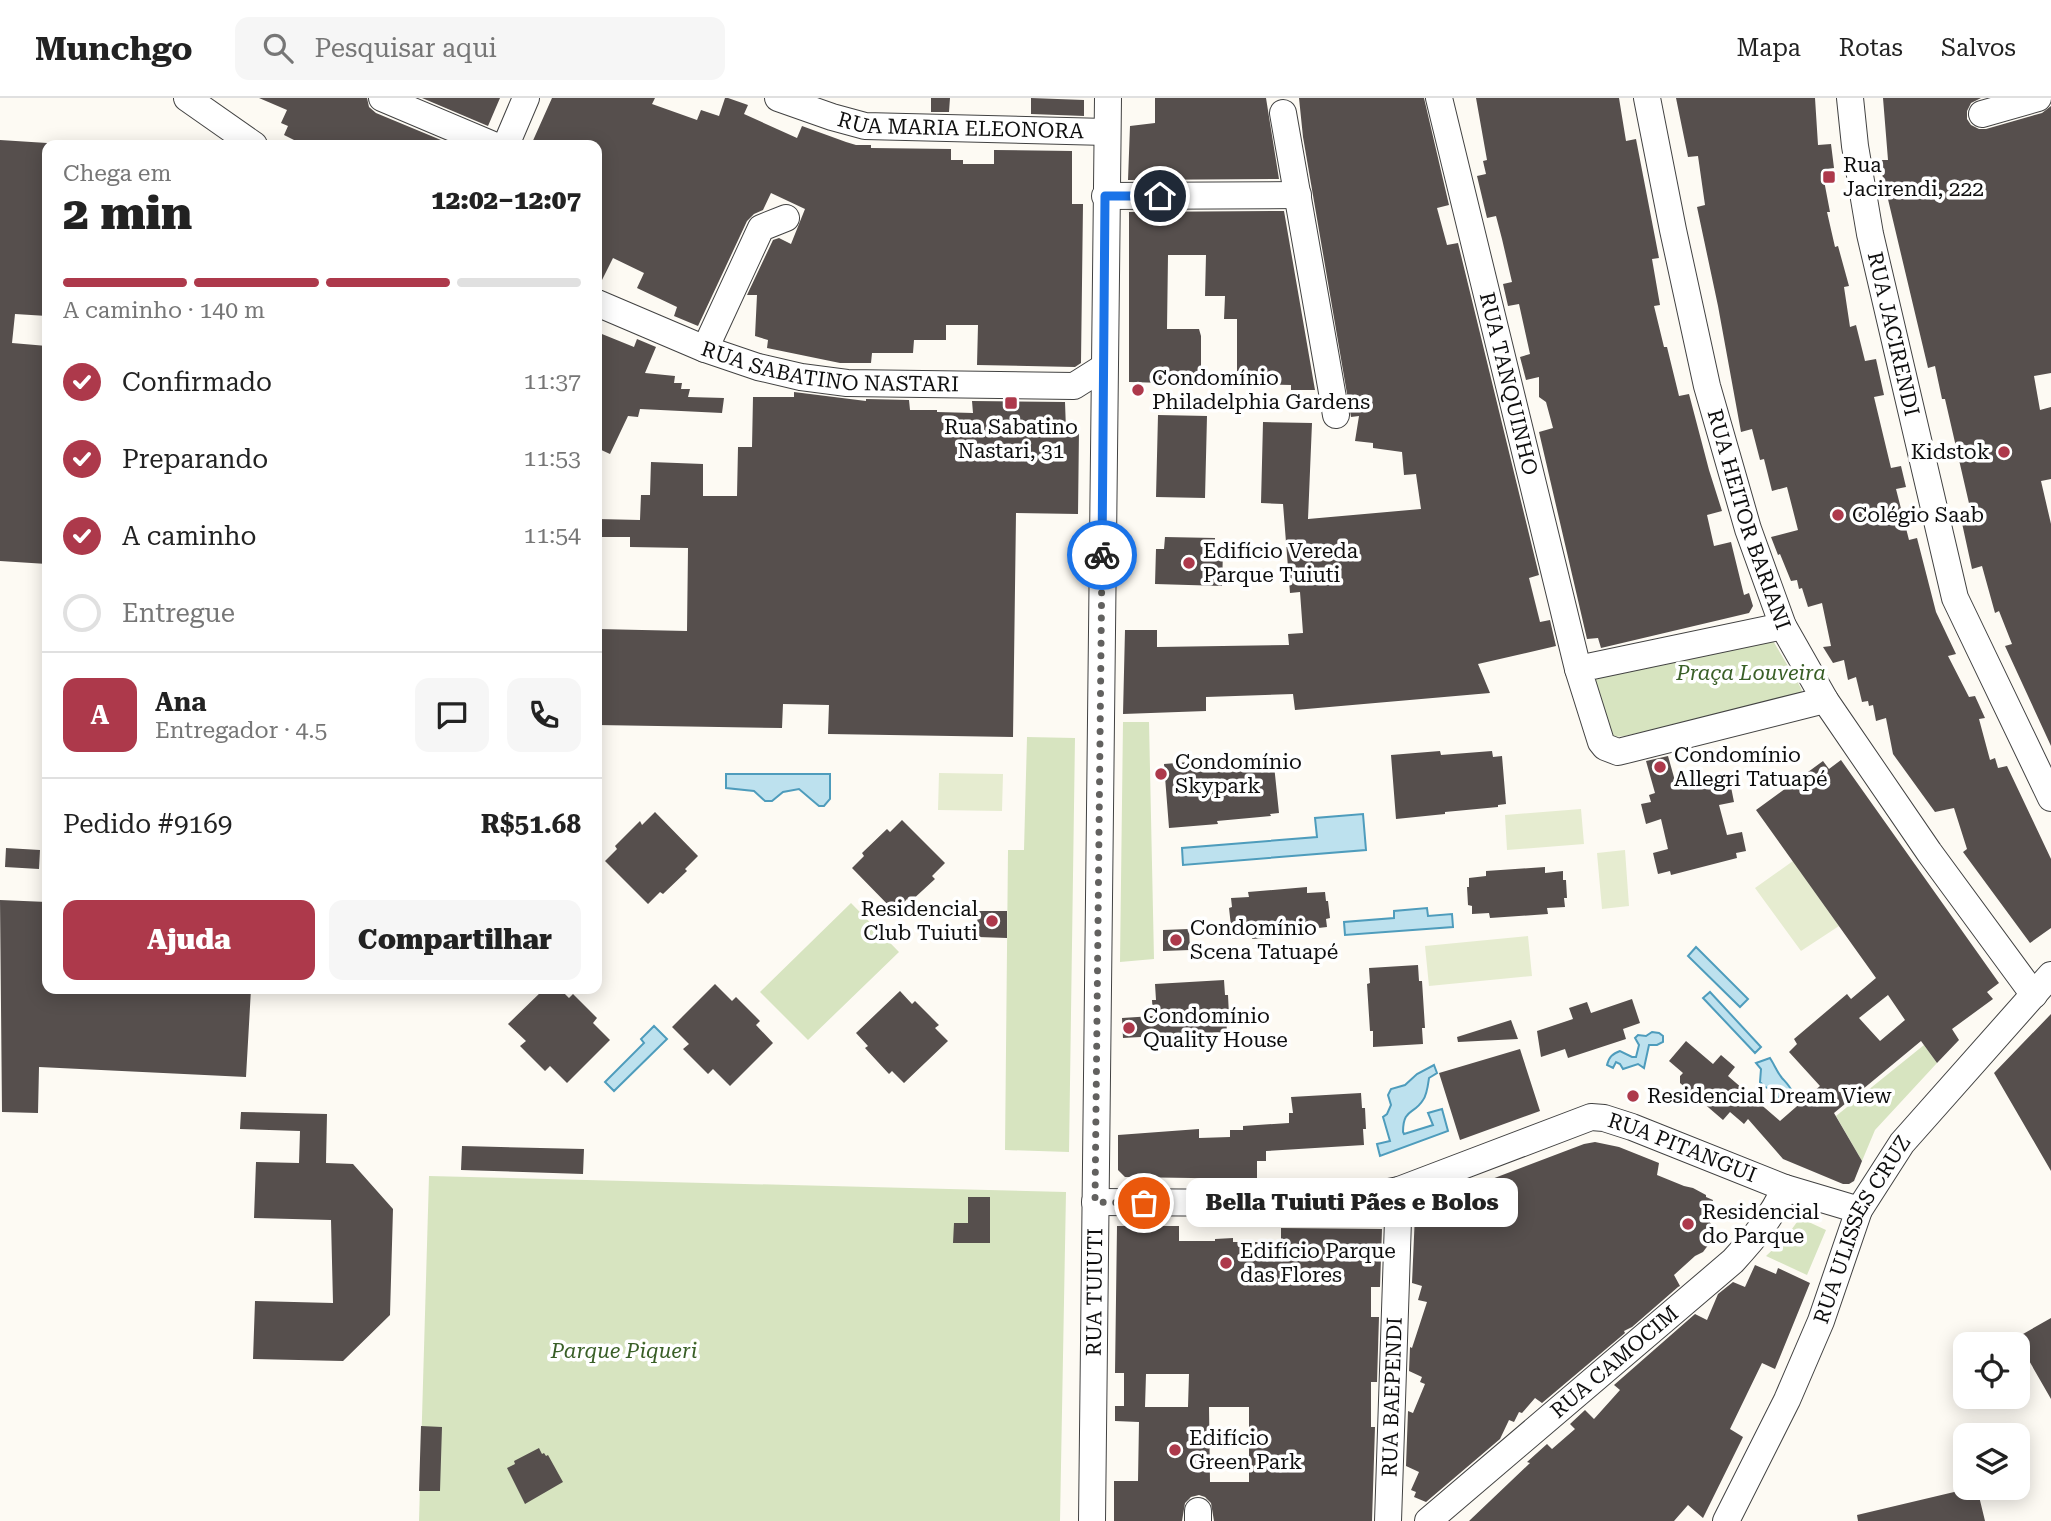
<!DOCTYPE html>
<html lang="pt">
<head>
<meta charset="utf-8">
<style>
	:root { --surface:#fff; --page:#f6f6f6; --text:#222; --muted:#767676; --line:#e0e0e0; --accent:#ad394b }
	body { margin:0; font-family:"Roboto Serif",serif; background:var(--page); color:var(--text); height:100vh; display:flex; flex-direction:column; font-size:26px; white-space:nowrap }
	* { box-sizing:border-box; margin:0 }
	p { font-size:23px; color:var(--muted) }
	.icon { flex:none; width:38px; height:38px; fill:none; stroke:currentColor; stroke-width:2; stroke-linecap:round; stroke-linejoin:round }
	.map { position:relative; flex:1; overflow:hidden }
	.side { position:absolute; left:42px; top:42px; width:560px; height:854px; display:flex; flex-direction:column; background:var(--surface); border-radius:14px; box-shadow:0 4px 18px #0003 }
	.side>* { flex:none }
	.fabs { position:absolute; left:1953px; top:1234px; display:grid; gap:14px }
	.fabs a { display:grid; place-items:center; width:77px; height:77px; border-radius:14px; background:var(--surface); box-shadow:0 4px 18px #0003; font-size:35px }
	.pin { position:absolute; display:grid; place-items:center; width:60px; height:60px; color:#fff; margin:-30px; border:4px solid #fff; border-radius:50%; box-shadow:0 2px 7px #0007 }
	.courier { position:absolute; display:grid; place-items:center; width:70px; height:70px; margin:-35px; border:5px solid #1a73e8; border-radius:50%; background:#fff; color:#222; box-shadow:0 2px 9px #0007 }
	.bubble { position:absolute; height:49px; border-radius:14px; background:var(--surface); box-shadow:0 4px 18px #0003; font-size:23px; font-weight:800; line-height:49px; text-align:center }
	.overview em { font-style:normal; font-weight:800 }
	.overview div { display:flex; flex-direction:column-reverse }
	.overview { display:flex; align-items:center; justify-content:space-between; height:119px; padding:0 21px }
	h1 { font-size:46px; font-weight:800; line-height:52px }
	.bar { display:grid; grid-template-columns:repeat(4,1fr); gap:10px 7px; align-content:center; height:84px; padding:0 21px }
	.bar i { height:9px; border-radius:5px; background:var(--line) }
	.bar .on { background:var(--accent) }
	.bar p { grid-column:span 4 }
	.line { display:flex; align-items:center; gap:18px; padding:0 21px; border-top:2px solid var(--line) }
	.line div { flex:1 }
	.round { display:grid; place-items:center; flex:none; width:74px; height:74px; border-radius:14px; background:var(--page) }
	ol { padding:0 21px; list-style:none }
	li { display:flex; align-items:center; gap:21px; height:77px }
	li p { margin-inline-start:auto }
	li .icon { padding:7px; border-radius:50%; background:var(--accent); color:#fff; stroke-width:4 }
	li:last-child { color:var(--muted) }
	li i { width:38px; height:38px; border:4px solid var(--line); border-radius:50% }
	.button { display:flex; gap:14px; margin-top:auto; padding:14px 21px }
	.button a { flex:1; height:80px; border-radius:14px; background:var(--accent); color:#fff; font-size:28px; font-weight:800; line-height:80px; text-align:center }
	.button a+a { background:var(--page); color:var(--text) }
	header { display:flex; align-items:center; gap:42px; box-sizing:border-box; height:98px; padding:0 35px; background:var(--surface); border-bottom:2px solid var(--line) }
	header strong { font-size:33px }
	nav { display:flex; gap:38px; margin-inline-start:auto; font-size:24px }
	.search { width:490px; height:63px; background:var(--page); display:flex; align-items:center; gap:18px; box-sizing:border-box; padding:0 24px; border-radius:14px; color:var(--muted); font-size:26px }
	.map>svg:first-child { display:block }
	.green { fill:#d7e4c0 }
	.pitch { fill:#e6ecd0 }
	.water { fill:#bde1ee; stroke:#4e9cbc; stroke-width:2 }
	.building { fill:#564f4d; fill-rule:evenodd }
	.lines { fill:none; stroke-linecap:round; stroke-linejoin:round }
	.minor-casing { stroke:#424242; stroke-width:28 }
	.minor { stroke:#fff; stroke-width:26 }
	.done { stroke:#62615f; stroke-width:7; stroke-dasharray:0 12.6 }
	.route { stroke:#1a73e8; stroke-width:9 }
	.poi-dot { fill:#ad394b; stroke:#fff; stroke-width:2.5 }
	.labels { text-anchor:middle; dominant-baseline:central; stroke-width:7; stroke-linejoin:round; paint-order:stroke }
	.street-label { font-size:21px; fill:#0f0f0f; stroke:#fff }
	.poi-label { font-size:21px; fill:#0f0f0f; stroke:#fff; text-anchor:start }
	.park-label { font-size:21px; font-style:italic; fill:#395f27; stroke:#fff }
</style>
</head>
<body>
<header>
<strong>Munchgo</strong>
<div class="search"><svg class="icon" aria-label="search" viewBox="0 0 24 24"><circle cx="10" cy="10" r="6"/><path d="M15 15l6 6"/></svg>Pesquisar aqui</div>
<nav><a>Mapa</a><a>Rotas</a><a>Salvos</a></nav>
</header>
<div class="map">
<svg width="2051" height="1423" viewBox="0 0 2051 1423">
	<rect width="100%" height="100%" fill="#fdfaf3"/>
	<path class="green" d="M1772,541L1801,590L1802,593L1797,599L1625,638L1614,639L1607,629L1595,584L1596,579Z
		M1123,624H1149L1154,861L1120,864Z
		M1027,639L1075,640L1069,1054L1005,1052L1008,752H1024Z
		M851,805L899,854L808,942L760,894Z
		M1924,947L1937,965L1875,1032L1862,1063L1836,1018Z
		M429,1078L1066,1094L1060,1423H419Z
		M1800,1120L1826,1132L1807,1177L1766,1158L1786,1139Z"/>
	<path class="pitch" d="M939,675L1003,676L1002,713L938,712Z
		M1581,711L1584,746L1507,752L1505,717Z
		M1625,752L1629,808L1602,811L1597,755Z
		M1793,763L1839,828L1801,853L1755,790Z
		M1528,838L1532,878L1429,888L1425,848Z"/>
	<path class="water" d="M726,676H830V701L824,708H819L799,691L783,694L772,703H765L754,693L726,690Z
		M1363,716L1366,752L1183,767L1182,750L1317,739L1315,720Z
		M1427,810L1428,818L1452,816L1453,829L1345,837L1344,824L1394,820V813Z
		M1696,849L1748,901L1740,909L1688,858Z
		M1710,894L1761,949L1755,955L1703,900Z
		M654,928L667,941L614,993L605,984L644,945L641,941Z
		M1652,934L1659,935L1663,938V944L1657,947H1649L1644,970L1638,966L1623,971L1620,966L1616,964L1613,970L1607,967C1609,959 1612,956 1620,953L1632,959H1636L1639,947L1635,940L1638,937L1646,938Z
		M1770,960C1774,966 1777,974 1782,980C1790,989 1794,992 1792,1005L1790,1007L1780,1004L1775,993L1765,989L1760,984L1761,971L1756,965Z
		M1434,967L1437,975L1429,980C1428,987 1427,997 1423,1002C1414,1017 1403,1010 1403,1034L1404,1036L1433,1027L1428,1015L1442,1011L1448,1033L1380,1058L1377,1046L1390,1043L1383,1019L1387,1016L1391,1007L1388,997L1391,991L1405,987L1417,976Z"/>
	<path class="building" d="M259,0H367L369,9L376,15L453,47H292L294,42L284,37L288,28L281,25L287,12Z
		M422,0H500L488,28Z
		M552,0H655L652,6L697,22L701,12L719,18L725,0H728L748,7L744,16L797,40L802,28L846,44L856,47H871V50L951,51V62H963V66H994V52L1072,53V106H1083L1081,265L1075,269L977,267L978,227H946V242H914L913,255H872L871,265H840L767,250L768,242L755,238L757,197H747L773,142L779,140L791,146L805,111L771,95L763,112L754,116L747,123L698,228L674,218L677,209L637,190L644,175L613,160L598,190H597V47H531Z
		M931,0H950L949,14H931Z
		M1031,0L1084,2V18L1031,16Z
		M1155,0H1266L1279,81L1128,82L1130,28L1155,25Z
		M1299,0H1424L1449,107L1437,110L1447,147L1458,145L1539,477L1529,480L1540,524L1550,522L1556,548L1478,566L1490,595L1295,612L1293,596L1206,599V613L1123,616L1125,532H1157V549L1289,547L1288,536L1303,535L1300,494L1290,495L1283,406L1261,405L1263,324L1312,325L1308,421L1421,411L1416,376L1404,377L1402,354L1373,350V345L1355,343L1359,318L1351,319L1303,39Z
		M1476,0H1619L1626,43L1636,41L1659,160L1652,161L1660,207L1654,208L1664,249H1667L1679,298L1689,296L1709,372L1722,413L1707,417L1714,448L1731,444L1744,497L1749,495L1753,508L1749,515L1601,550L1598,540L1587,541L1539,334L1553,330L1546,304L1539,299V279L1526,282L1520,259L1530,256L1519,206L1508,208L1503,186L1512,184L1502,141L1496,118L1487,120L1477,78L1486,76L1483,63L1487,62Z
		M1676,0H1815L1818,47L1831,46L1834,70L1822,72L1830,114H1827L1835,149L1838,148L1849,188L1844,189L1850,229L1856,227L1865,263L1876,261L1884,297L1874,299L1891,370L1901,368L1906,389L1896,391L1909,442L1917,440L1936,514L1956,556L1948,558L1969,599L1975,598L1985,620L1979,621L1990,662L1995,660L1998,670L2007,668L2051,761V830L2030,845L1963,754L1967,751L1954,710L1935,714L1893,656L1886,620L1876,623L1873,607L1869,608L1868,603L1862,604L1856,579L1848,582L1844,562L1833,565L1823,549L1831,548L1822,505L1808,509L1802,490L1799,491L1797,482L1791,483L1780,456L1778,457L1771,439L1798,432L1787,389L1772,393L1764,361L1760,362L1752,331L1741,334L1718,208L1697,109L1705,107L1698,58L1688,59Z
		M1883,0H1981L1971,5L1967,13V21L1971,27L1979,31H1986L2042,15L2051,8V275L2034,278L2040,312L2051,309V381L2041,383L2051,426V648L2005,548L2012,546L1999,513L1995,515L1982,468L1972,471L1960,416L1971,414L1945,301H1942L1935,268L1928,270L1882,76L1880,62H1888Z
		M0,42L47,45V218L15,216L12,245L47,248V466L0,463Z
		M1284,113L1315,292H1291V287L1237,286V221H1224L1225,198H1205L1206,157H1168L1167,231H1199L1201,238V286L1129,284V114Z
		M597,234L634,249L637,241L656,249L645,275L675,278L674,285H682L681,291H690L688,299L724,300L722,315L640,311L638,319L628,318L610,356L597,350Z
		M794,294L866,303V301L909,302L910,312H937V314L973,315L972,303L1065,304L1066,332H1079L1078,416L1016,415L1013,639L828,636L829,607L783,606L782,630L597,627V531L687,533L688,450L630,449V439H597V421L640,422L641,397H650L651,364L703,366V398H737L738,349H752L753,299H794Z
		M1158,317L1207,318L1205,400L1156,399Z
		M1165,439L1215,440V453H1223L1222,488L1155,486L1156,451H1164Z
		M1440,653L1441,657L1492,653L1493,659L1502,658L1506,706L1498,707V709L1445,714V716L1396,721L1391,657Z
		M1668,658L1677,690L1717,681L1718,686L1730,684L1734,704L1719,707L1727,737L1742,734L1746,753L1736,755L1737,760L1671,777L1670,773L1658,776L1653,755L1668,751L1661,721L1646,726L1641,706L1651,704L1649,697L1655,695L1646,663Z
		M1213,662L1214,666L1265,662V668L1274,667L1279,715L1270,716L1271,718L1217,723L1218,726L1169,730L1164,666Z
		M1841,662L1999,885L1987,894L1993,901L1952,931L1959,942L1937,965L1921,943L1834,1015L1862,1063L1854,1083L1849,1086H1843L1783,1061L1748,1021L1744,1026L1730,1014L1723,1022L1680,985V978L1683,975L1669,963L1686,943L1713,966L1721,957L1735,969L1728,978L1780,1023L1820,988L1789,954L1797,946L1794,941L1847,896L1851,901L1876,880L1756,712L1823,663L1829,671ZM1888,897L1905,922L1880,943L1859,920Z
		M655,714L698,758L685,771L687,773L663,796L660,794L648,806L605,763L617,751L615,748L640,723L642,727Z
		M902,722L945,765L932,778L935,781L910,804L907,801L895,814L852,770L864,758L862,755L887,731L890,734Z
		M6,750L40,752L39,771L5,769Z
		M1545,769V775L1563,773V782H1566L1567,800H1564L1565,809L1547,810L1548,816L1490,820L1489,815L1472,816V808L1468,807L1467,789H1469V780L1486,778V773Z
		M1307,789V795L1325,794L1326,803H1328L1330,820L1326,821L1327,829L1310,831V837L1252,841V836L1235,837L1234,828H1231L1229,810L1232,809L1231,800L1249,799L1248,794Z
		M0,802L47,804V891H251L246,979L39,969L38,1015L2,1014Z
		M977,813H1007V840L978,839Z
		M1189,831L1190,852L1163,853V832Z
		M1418,867L1419,883H1422L1425,930H1422L1423,946L1373,949V933H1370L1367,886L1370,885L1369,870Z
		M1224,882L1225,897H1228L1229,918H1226L1227,934L1123,940L1122,920L1153,918L1152,902H1156L1155,886Z
		M715,886L732,903L736,899L760,923L756,927L773,945L730,988L713,971L708,976L683,951L689,946L672,929Z
		M544,891H560L569,900L573,896L597,920L593,925L610,942L567,985L550,968L545,973L520,948L526,943L508,926Z
		M900,893L912,906L915,903L939,927L935,930L948,943L904,985L892,973L889,976L865,950L868,948L856,935Z
		M1632,901L1640,925L1623,931L1626,941L1568,960L1565,951L1541,959L1537,933L1573,921L1569,910L1587,904L1591,915Z
		M2051,916V1073L1994,975Z
		M1511,922L1518,941L1458,944L1457,939Z
		M1520,951L1540,1013L1460,1042L1439,975Z
		M1361,995L1362,1010H1365L1366,1031H1363L1364,1047L1266,1053V1063H1257V1081L1125,1079L1118,1072V1037L1199,1031V1040L1230,1039V1032H1243V1028L1289,1025V1015H1293L1291,999Z
		M241,1014L327,1016L326,1065L353,1066L393,1111L390,1217L343,1263L253,1261L255,1203L333,1205L331,1122L254,1120L256,1064L299,1065L300,1033L240,1031Z
		M1595,1044L1619,1049L1659,1065L1657,1077L1684,1088L1693,1090L1706,1097V1099L1713,1102L1706,1120L1718,1134L1703,1154L1695,1158L1674,1177L1680,1188L1678,1189L1632,1229L1624,1233L1625,1235L1542,1305L1535,1300L1522,1315L1519,1314L1514,1324L1509,1322L1500,1341L1426,1404L1414,1399L1416,1394L1411,1392L1419,1374L1406,1368L1408,1313L1413,1315L1425,1286L1420,1284L1422,1279L1409,1273L1410,1249L1412,1250L1427,1204L1418,1202L1422,1188L1412,1185L1415,1116L1421,1108L1584,1046Z
		M462,1048L584,1051L583,1076L461,1072Z
		M968,1099H990V1145H953L954,1125H968Z
		M1117,1128H1179V1143H1215V1141L1233,1140V1144H1281V1130L1382,1131L1380,1189H1371V1219H1379L1377,1284H1371V1329H1375L1372,1423H1214L1211,1405L1205,1399L1199,1397L1191,1399L1185,1405L1182,1423H1114V1383H1138L1139,1324L1115,1323V1308H1124V1275H1115ZM1146,1276H1189L1188,1309H1145ZM1209,1309H1249V1384H1210Z
		M1755,1167L1776,1176L1778,1170L1810,1185L1775,1271L1762,1265L1730,1331L1743,1339L1703,1420L1688,1407L1674,1423H1469L1530,1365L1527,1364L1547,1346L1552,1351L1575,1331L1570,1326L1585,1312L1594,1321L1620,1292L1614,1287L1695,1216L1707,1222L1718,1196L1733,1184L1745,1189Z
		M2051,1220V1301L2016,1240Z
		M421,1328L442,1329L440,1393H419Z
		M539,1350L542,1356L544,1355L546,1358L548,1357L563,1384L525,1406L507,1370L515,1366L514,1363Z
		M1971,1390H1977L1985,1423H1858L1857,1417Z"/>
	<g class="lines">
		<defs>
			<g id="minor">
				<path d="M187,0L254,47"/>
				<path d="M382,0L493,47"/>
				<path id="s1" d="M778,0L832,19L865,28L1107,34"/>
				<path id="s2" d="M1439,0L1578,571"/>
				<path id="s3" d="M1647,0L1673,132L1707,288L1748,431L1783,528L1825,602L1929,754L2034,897"/>
				<path id="s4" d="M1850,0L1855,48L1870,136L1955,500L2051,700"/>
				<path d="M1283,15L1336,317"/>
				<path d="M1982,16L2038,0"/>
				<path d="M506,47L526,0"/>
				<path d="M1105,98L1298,97"/>
				<path id="s5" d="M597,205L705,251L758,269L801,279L847,285L1074,288L1104,269"/>
				<path d="M705,251L761,130L786,120"/>
				<path d="M1783,528L1578,571L1601,644L1605,649L1618,654L1825,602"/>
				<path id="s6" d="M1095,1104L1294,1105L1363,1099L1399,1092L1591,1019L1604,1020L1632,1029L1785,1090L1859,1112"/>
				<path id="s7" d="M1092,1423L1108,0"/>
				<path d="M1198,1423V1413"/>
				<path id="s8" d="M1388,1423L1399,1092"/>
				<path id="s9" d="M1428,1423L1733,1163C1754,1140 1772,1119 1785,1090"/>
				<path id="s10" d="M1726,1423L1787,1302L1821,1223L1859,1112L1902,1045L2051,877"/>
			</g>
		</defs>
		<use href="#minor" class="minor-casing"/>
		<use href="#minor" class="minor"/>
	</g>
	<g class="lines">
		<path class="done" d="M1102,457L1095,1104L1144,1105"/>
		<path class="route" d="M1102,457L1105,98H1160"/>
	</g>
	<g class="poi-dot">
		<rect x="1822" y="72" width="14" height="14" rx="3.5"/>
		<circle cx="1138" cy="292" r="7"/>
		<rect x="1004" y="298" width="14" height="14" rx="3.5"/>
		<circle cx="2004" cy="354" r="7"/>
		<circle cx="1838" cy="417" r="7"/>
		<circle cx="1189" cy="465" r="7"/>
		<circle cx="1660" cy="669" r="7"/>
		<circle cx="1161" cy="676" r="7"/>
		<circle cx="992" cy="823" r="7"/>
		<circle cx="1176" cy="842" r="7"/>
		<circle cx="1129" cy="930" r="7"/>
		<circle cx="1633" cy="998" r="7"/>
		<circle cx="1688" cy="1126" r="7"/>
		<circle cx="1226" cy="1165" r="7"/>
		<circle cx="1175" cy="1352" r="7"/>
	</g>
	<g class="labels">
		<g class="street-label">
			<text stroke="none"><textPath href="#s1" startOffset="187">RUA MARIA ELEONORA</textPath></text>
			<text stroke="none"><textPath href="#s4" startOffset="240">RUA JACIRENDI</textPath></text>
			<text stroke="none"><textPath href="#s5" startOffset="245">RUA SABATINO NASTARI</textPath></text>
			<text stroke="none"><textPath href="#s2" startOffset="294">RUA TANQUINHO</textPath></text>
			<text stroke="none"><textPath href="#s3" startOffset="434">RUA HEITOR BARIANI</textPath></text>
			<text stroke="none"><textPath href="#s6" startOffset="607">RUA PITANGUI</textPath></text>
			<text stroke="none"><textPath href="#s10" startOffset="322">RUA ULISSES CRUZ</textPath></text>
			<text stroke="none"><textPath href="#s7" startOffset="229">RUA TUIUTI</textPath></text>
			<text stroke="none"><textPath href="#s9" startOffset="245">RUA CAMOCIM</textPath></text>
			<text stroke="none"><textPath href="#s8" startOffset="124">RUA BAEPENDI</textPath></text>
		</g>
		<g class="poi-label">
			<text x="1843" y="67">Rua<tspan x="1843" dy="24">Jacirendi, 222</tspan></text>
			<text x="1152" y="280">Condomínio<tspan x="1152" dy="24">Philadelphia Gardens</tspan></text>
			<text x="1011" y="329" text-anchor="middle">Rua Sabatino<tspan x="1011" dy="24">Nastari, 31</tspan></text>
			<text x="1990" y="354" text-anchor="end">Kidstok</text>
			<text x="1852" y="417">Colégio Saab</text>
			<text x="1203" y="453">Edifício Vereda<tspan x="1203" dy="24">Parque Tuiuti</tspan></text>
			<text x="1674" y="657">Condomínio<tspan x="1674" dy="24">Allegri Tatuapé</tspan></text>
			<text x="1175" y="664">Condomínio<tspan x="1175" dy="24">Skypark</tspan></text>
			<text x="978" y="811" text-anchor="end">Residencial<tspan x="978" dy="24">Club Tuiuti</tspan></text>
			<text x="1190" y="830">Condomínio<tspan x="1190" dy="24">Scena Tatuapé</tspan></text>
			<text x="1143" y="918">Condomínio<tspan x="1143" dy="24">Quality House</tspan></text>
			<text x="1647" y="998">Residencial Dream View</text>
			<text x="1702" y="1114">Residencial<tspan x="1702" dy="24">do Parque</tspan></text>
			<text x="1240" y="1153">Edifício Parque<tspan x="1240" dy="24">das Flores</tspan></text>
			<text x="1189" y="1340">Edifício<tspan x="1189" dy="24">Green Park</tspan></text>
		</g>
		<g class="park-label">
			<text x="1751" y="575">Praça Louveira</text>
			<text x="624" y="1253">Parque Piqueri</text>
		</g>
	</g>
</svg>
<div class="fabs">
<a><svg class="icon" aria-label="locate" viewBox="0 0 24 24"><circle cx="12" cy="12" r="6"/><path d="M12 2v4M12 18v4M2 12h4M18 12h4"/></svg></a>
<a><svg class="icon" aria-label="layers" viewBox="0 0 24 24"><path d="M12 4l9 5-9 5-9-5zM3 14l9 5 9-5"/></svg></a>
</div>
<div class="pin" style="left:1144px;top:1105px;background:#ea580c"><svg class="icon" aria-label="bag" viewBox="0 0 24 24"><path d="M5 8h14l-1 12H6zM9 8a3 3 0 0 1 6 0"/></svg></div>
<div class="pin" style="left:1160px;top:98px;background:#1f2937"><svg class="icon" aria-label="home" viewBox="0 0 24 24"><path d="M3 11l9-7 9 7M6 9v11h12V9"/></svg></div>
<div class="courier" style="left:1102px;top:457px"><svg class="icon" aria-label="bike" viewBox="0 0 24 24"><circle cx="6" cy="16" r="4"/><circle cx="18" cy="16" r="4"/><path d="M6 16l4-8h5l3 8M10 8l3 8H6M13 5h3"/></svg></div>
<div class="bubble" style="left:1186px;top:1080px;width:332px">Bella Tuiuti Pães e Bolos</div>
<section class="side">
<div class="overview"><div><h1>2 min</h1><p>Chega em</p></div><em>12:02–12:07</em></div>
<div class="bar"><i class="on"></i><i class="on"></i><i class="on"></i><i></i><p>A caminho · 140 m</p></div>
<ol>
<li><svg class="icon" aria-label="check" viewBox="0 0 24 24"><path d="M5 12l5 5 9-10"/></svg>Confirmado<p>11:37</p></li>
<li><svg class="icon" aria-label="check" viewBox="0 0 24 24"><path d="M5 12l5 5 9-10"/></svg>Preparando<p>11:53</p></li>
<li><svg class="icon" aria-label="check" viewBox="0 0 24 24"><path d="M5 12l5 5 9-10"/></svg>A caminho<p>11:54</p></li>
<li><i></i>Entregue</li>
</ol>
<div class="line" style="height:126px"><b class="round" style="background:var(--accent);color:#fff">A</b><div><b>Ana</b><p>Entregador · 4.5</p></div><a class="round"><svg class="icon" aria-label="chat" viewBox="0 0 24 24"><path d="M4 5h16v11H9l-5 4z"/></svg></a><a class="round"><svg class="icon" aria-label="phone" viewBox="0 0 24 24"><path d="M5 4h4l2 5-3 2q2 4 5 5l2-3 5 2v4C11 20 4 13 5 4z"/></svg></a></div>
<div class="line" style="height:91px"><div>Pedido #9169</div><b>R$51.68</b></div>
<div class="button"><a>Ajuda</a><a>Compartilhar</a></div>
</section>
</div>
</body>
</html>
